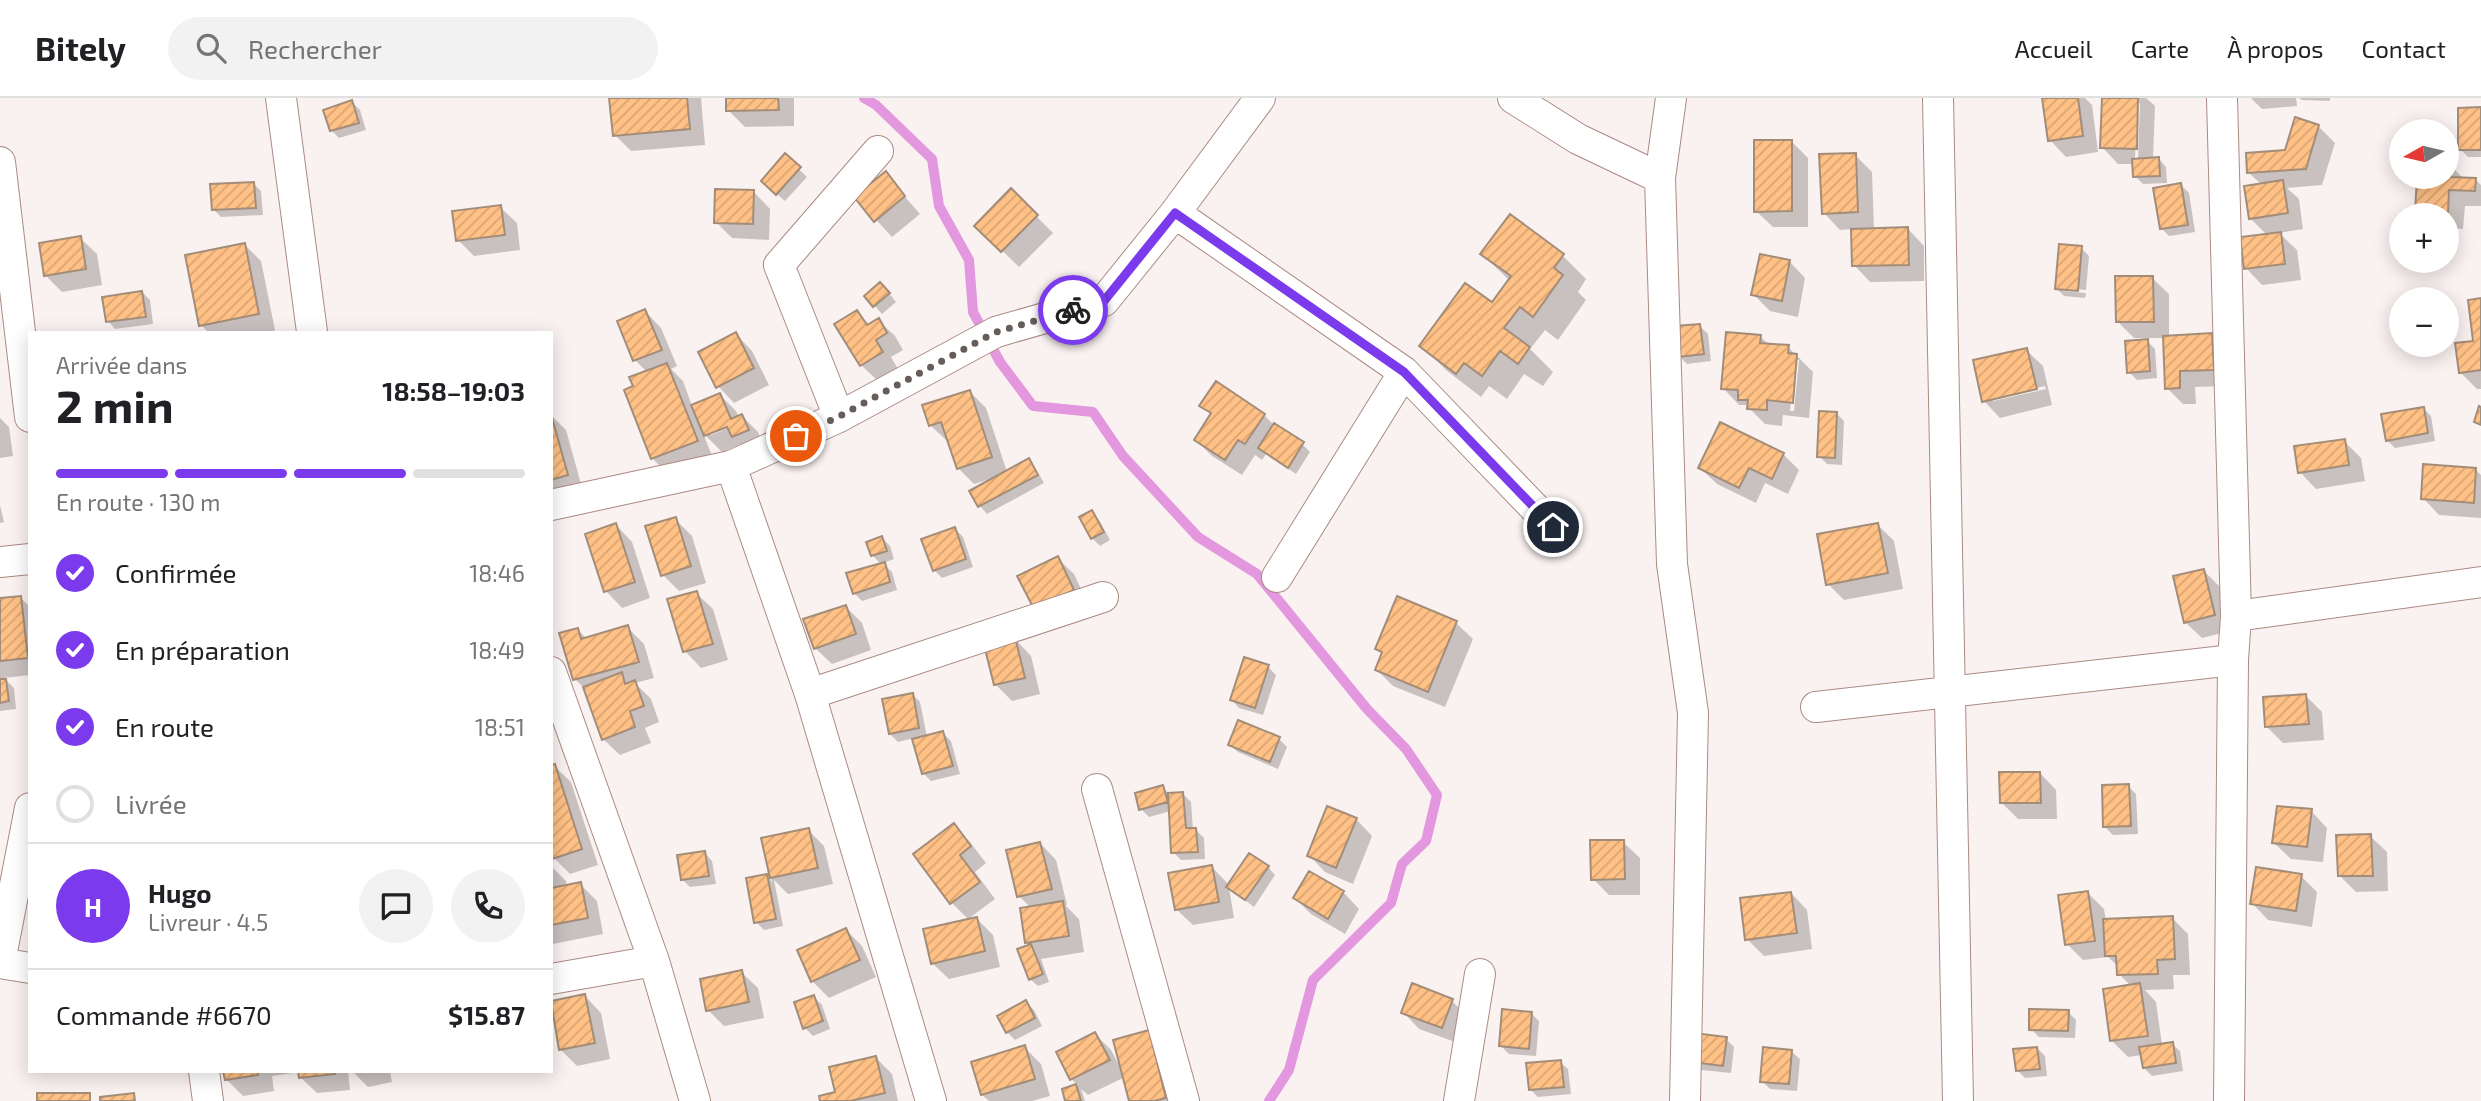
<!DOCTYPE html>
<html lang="fr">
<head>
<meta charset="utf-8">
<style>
	:root { --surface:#fff; --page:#f2f2f2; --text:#202124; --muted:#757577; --line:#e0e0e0; --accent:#7c3aed }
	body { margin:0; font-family:"Exo 2",sans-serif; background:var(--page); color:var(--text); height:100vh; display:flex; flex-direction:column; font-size:26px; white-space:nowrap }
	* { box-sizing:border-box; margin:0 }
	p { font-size:23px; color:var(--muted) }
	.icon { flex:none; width:38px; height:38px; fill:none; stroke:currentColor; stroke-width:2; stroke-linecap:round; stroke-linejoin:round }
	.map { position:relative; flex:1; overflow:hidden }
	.side { position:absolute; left:28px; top:233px; width:525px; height:742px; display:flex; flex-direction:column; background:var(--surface); border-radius:0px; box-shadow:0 4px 18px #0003 }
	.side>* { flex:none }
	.needle { width:46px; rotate:262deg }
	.fabs { position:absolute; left:2389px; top:21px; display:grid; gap:14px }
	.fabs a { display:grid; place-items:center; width:70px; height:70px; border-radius:50%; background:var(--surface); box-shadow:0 4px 18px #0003; font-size:35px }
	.pin { position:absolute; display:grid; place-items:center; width:60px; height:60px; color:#fff; margin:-30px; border:4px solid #fff; border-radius:50%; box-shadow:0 2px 7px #0007 }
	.courier { position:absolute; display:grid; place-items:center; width:70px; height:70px; margin:-35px; border:5px solid #7c3aed; border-radius:50%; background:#fff; color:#222; box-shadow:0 2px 9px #0007 }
	.headline em { font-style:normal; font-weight:700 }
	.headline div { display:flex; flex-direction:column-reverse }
	.headline { display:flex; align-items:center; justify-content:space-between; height:119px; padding:0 28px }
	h1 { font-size:46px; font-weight:700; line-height:52px }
	.bar { display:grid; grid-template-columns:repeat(4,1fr); gap:10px 7px; align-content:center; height:84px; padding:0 28px }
	.bar i { height:9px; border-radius:5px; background:var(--line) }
	.bar .current { background:var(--accent) }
	.bar p { grid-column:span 4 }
	.line { display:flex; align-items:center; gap:18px; padding:0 28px; border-top:2px solid var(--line) }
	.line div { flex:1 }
	.round { display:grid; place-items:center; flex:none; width:74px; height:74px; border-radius:37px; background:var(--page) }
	ol { padding:0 28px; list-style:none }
	li { display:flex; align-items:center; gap:21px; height:77px }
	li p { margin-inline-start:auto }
	li .icon { padding:7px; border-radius:50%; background:var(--accent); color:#fff; stroke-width:4 }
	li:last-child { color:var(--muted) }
	li i { width:38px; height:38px; border:4px solid var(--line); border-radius:50% }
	header { display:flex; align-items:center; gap:42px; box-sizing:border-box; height:98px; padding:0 35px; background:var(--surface); border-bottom:2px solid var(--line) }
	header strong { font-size:33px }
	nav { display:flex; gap:38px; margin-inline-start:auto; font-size:24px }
	.search { width:490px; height:63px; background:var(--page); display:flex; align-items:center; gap:18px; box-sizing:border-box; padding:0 24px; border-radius:38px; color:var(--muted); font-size:26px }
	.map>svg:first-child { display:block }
	.shadow { fill:#0003; fill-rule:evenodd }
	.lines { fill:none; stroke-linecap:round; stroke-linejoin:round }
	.stream { stroke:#e397df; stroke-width:10 }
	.building { fill:url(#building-hatch); stroke:#a48d78; stroke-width:2 }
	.street-casing { stroke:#ab8a83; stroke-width:32 }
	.street { stroke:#fff; stroke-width:30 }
	.done { stroke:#665c5a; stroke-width:7; stroke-dasharray:0 12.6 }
	.route { stroke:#7c3aed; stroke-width:9 }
</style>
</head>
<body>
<header>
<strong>Bitely</strong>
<div class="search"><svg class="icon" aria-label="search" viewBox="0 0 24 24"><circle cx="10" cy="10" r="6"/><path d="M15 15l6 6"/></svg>Rechercher</div>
<nav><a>Accueil</a><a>Carte</a><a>À propos</a><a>Contact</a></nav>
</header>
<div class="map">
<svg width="2481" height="1003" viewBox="0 0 2481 1003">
	<defs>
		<pattern id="building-hatch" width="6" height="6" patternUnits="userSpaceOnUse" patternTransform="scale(1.75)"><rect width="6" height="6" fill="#ffc186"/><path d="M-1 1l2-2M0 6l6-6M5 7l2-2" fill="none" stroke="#daa472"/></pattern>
	</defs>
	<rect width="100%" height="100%" fill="#faf2f1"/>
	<path class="shadow" d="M611,0H701L705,47L631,53L615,37Z
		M728,0H794V28L745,29L728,12Z
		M2044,0H2085L2092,7L2098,54L2066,59L2050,42Z
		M2104,0H2146L2155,8L2153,61H2159L2166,69L2167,85L2143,86L2135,78L2134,66H2118L2102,49ZM2137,5H2140L2138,60H2135Z
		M2251,0H2296L2297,8L2262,11Z
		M2299,0H2330V3L2302,2Z
		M352,4L360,12L366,32L339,40L331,32Z
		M2481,11V59H2468L2460,51Z
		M2318,28L2335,45L2322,87L2287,90L2299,101L2303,131L2279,135L2297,152L2301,182L2262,187L2246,170L2267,137L2250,120L2262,87L2249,75L2286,53Z
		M1791,43L1808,60V129H1773L1756,113Z
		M1855,57L1872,74L1874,132L1908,131L1924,148V183L1870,184L1854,167L1853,131L1840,132L1824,115Z
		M785,58L807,79L785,103L771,91Z
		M2450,67L2464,81H2475L2481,87V108H2465L2463,131L2446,130V117H2421L2417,113L2419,79H2446Z
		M885,76L920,116L892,139L856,100Z
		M253,85L261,93L263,117L221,119L213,111Z
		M2181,87L2189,95L2195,134L2169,138L2161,130Z
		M1011,93L1053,135L1019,169L977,128Z
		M754,94L770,111L769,142L732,140L716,124Z
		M500,109L517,125L520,152L474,158L458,142Z
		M80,140L97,156L102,187L62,194L45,177Z
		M245,147L261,163L275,232L272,234H208L201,227Z
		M2081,150L2089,158L2086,192L2063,190V193L2086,195L2085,200L2064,198L2056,190Z
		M1482,156L1562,157L1586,181L1578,194L1586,202L1558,242L1545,232L1530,251L1553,274L1543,288L1524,276L1507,301L1489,288L1481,299L1446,272L1422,248L1492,207L1510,183Z
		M1789,163L1805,180L1798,219L1770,213L1753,196Z
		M2152,180L2169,196V239L2211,237L2228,254L2229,288L2195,289L2196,306H2183L2167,290L2165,240H2134L2117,223Z
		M142,194L150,202L153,226L115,231L108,223Z
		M888,194L896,204L882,216L866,198Z
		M2481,202V291H2477L2461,275L2475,244Z
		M645,213L661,230L677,268L671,271L683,283L692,308L720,297L736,313L739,319L742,318L758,334L764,349L750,355L741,346L722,354L703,335L713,360L669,377L653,361L626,293L635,289L647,274L635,262L619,224ZM734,324L736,327L711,337V333Z
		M857,214L870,227L878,222L895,238L903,252L891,259L898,271L878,283L861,267Z
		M1700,228L1708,236L1711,263L1687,266L1679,258Z
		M736,236L752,253L769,287L734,305L718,288Z
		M1760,238L1769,247L1788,249L1813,274L1809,320L1783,317L1782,328L1765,326L1746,307H1739L1723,290ZM1795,262H1799L1794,313H1790Z
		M2147,243L2155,251L2157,280L2137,282L2129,274Z
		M2026,252L2043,268L2052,307L2000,320L1984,303ZM2045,288L2046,291L1993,303V300Z
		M970,294L986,310L1007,374L1028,363L1036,371L1044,385L987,416L980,408L990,381L974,386L958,370L949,342L947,343L930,327Z
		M1202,307L1264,317L1275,328L1302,346L1310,354L1296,376L1266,356L1262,362L1255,357L1242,377L1212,358L1196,342L1211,317Z
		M2424,311L2431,318L2435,343L2395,350L2387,342Z
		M1836,315L1844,323L1842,367L1827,366L1819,358Z
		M551,317L566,332L583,393L551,402Z
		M0,320L9,329L13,358L0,360Z
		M2344,343L2361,360L2365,383L2316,391L2300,374Z
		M1783,356L1799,372L1788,396L1765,385L1756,405L1717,386L1700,370Z
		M2475,371L2481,377V420L2439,417L2423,400Z
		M0,407L4,424L0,425Z
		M1091,414L1099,422L1110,442L1100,448L1092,440Z
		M675,421L692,438L706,485L679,493L663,477Z
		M616,427L632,444L650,500L622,510L606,493Z
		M1878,427L1894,443L1903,491L1844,502L1828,486Z
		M955,431L963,439L973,469L942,480L934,472Z
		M882,440L890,448L894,461L883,465L892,474L897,492L862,503L854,495L882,467L873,458Z
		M1057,460L1074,476L1089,508L1035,510Z
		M2204,473L2220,489L2230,533L2202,540L2185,524Z
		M696,495L713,511L728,562L701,570L685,553L670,502Z
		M21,500L30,509V577L4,580L14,590L16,611L0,613V502Z
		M846,509L862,525L871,552L832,566L815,550Z
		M1456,525L1473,541L1445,609L1393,588L1377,572L1383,557L1377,551Z
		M627,529L644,546L654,580L635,585L651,601L659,624L645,630L651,645L620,657L603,641L586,592L575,581L578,532L587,541Z
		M1015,541L1031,558L1040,596L1012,603L995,586Z
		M1268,569L1276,577L1263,617L1239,610L1232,602Z
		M912,596L920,604L927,639L943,635L951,643L960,676L931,683L924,676L914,640L898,644L890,636Z
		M2305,597L2322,614L2324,642L2283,645L2266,628Z
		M1279,641L1287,649L1278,671L1238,654L1230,647Z
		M554,668L571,684L598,767L570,776L554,760L551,752V669Z
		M2040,675L2056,692L2057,721H2018L2002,705Z
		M2128,688L2136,696L2138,736L2113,737L2105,729Z
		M1162,689L1170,697L1183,696L1191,704L1193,732H1196L1204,740L1205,761L1181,762L1173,754L1171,713L1149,719L1141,711Z
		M2311,713L2327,730L2323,764L2291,761L2274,745Z
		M1356,721L1372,738L1353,786L1325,774L1309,757Z
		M953,728L970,744L986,765L975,774L995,801L968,821L952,805L915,757Z
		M808,732L824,748L833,786L788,796L774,782L783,828L764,832L756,824L767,778L772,784L763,742Z
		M2370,738L2387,754L2388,793L2356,794L2340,778Z
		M1623,744L1640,760V797H1609L1593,781Z
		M1040,745L1056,762L1067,807H1065L1079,821L1084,854L1041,861L1049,884L1038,888L1030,881L1031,848L1027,844L1031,810L1019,798Z
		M705,755L712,763L716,786L690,789L682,781Z
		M551,768L566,783V789L580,786L597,803L603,836L553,846L551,844Z
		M1212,769L1229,787L1268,769L1275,777L1254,809L1229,790L1234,820L1193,827L1176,811Z
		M2301,778L2317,794L2312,829L2268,822L2252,805Z
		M1343,794L1359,811L1345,836L1311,816L1295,800Z
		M1791,795L1807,812L1812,851L1764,858L1747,841Z
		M2088,795L2104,811L2106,823L2172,820L2188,836L2190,877H2173L2174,891L2145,892L2156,904L2162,947L2172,946L2180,953L2183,973L2152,978L2144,970L2142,957L2128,959L2112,943L2131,888L2119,876V869L2108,859L2083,862L2067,846Z
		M977,821L993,837L1000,869L949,881L932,865Z
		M846,832L862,848L876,879L829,900L812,883Z
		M741,874L758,890L764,920L724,928L708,912Z
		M585,898L601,915L610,961L577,968L560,951Z
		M814,899L822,907L830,931L813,938L805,930Z
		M1452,903L1468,919L1458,945L1419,931L1403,914Z
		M1026,904L1034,912L1042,928L1015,942L1007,934Z
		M2068,914L2076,922L2075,940L2039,939L2031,931Z
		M1531,915L1539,923L1536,958L1509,956L1501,948Z
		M1148,934L1178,1003H1131L1125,979L1088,997L1081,991L1085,1003H1067L1064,992L1078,987L1071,981L1095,936L1111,952L1121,971Z
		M1726,941L1734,949L1731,975L1692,971Z
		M1024,949L1041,966L1050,998L1032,1003H989L982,997Z
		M2037,950L2045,958L2047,978L2025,980L2017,972Z
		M1792,954L1800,961L1797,993L1770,991L1762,983Z
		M876,960L892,976L898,1003H822L837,996Z
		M1560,964L1568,971L1571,996L1538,999L1531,992Z
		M225,973H348L350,992L317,995L300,979V974L272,978L274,993L243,998L226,981Z
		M352,973H390L392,984L368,989Z"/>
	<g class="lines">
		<path class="stream" d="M864,0L876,7L932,61L939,108L969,162L973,214L1000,264L1033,308L1093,314L1123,358L1198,439L1257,476L1367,611L1406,651L1437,697L1426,743L1402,766L1391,805L1313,882L1289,972L1269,1003"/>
	</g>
	<path class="building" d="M609,0H687L690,31L613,38Z
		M726,0H778L779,12L726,13Z
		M2042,0H2078L2083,38L2048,43Z
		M2102,0H2138L2137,51L2100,50Z
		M352,2L359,25L330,33L323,12Z
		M2481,9V52H2458V10Z
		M2295,19L2319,27L2306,71L2247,75L2246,55L2285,52Z
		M1754,42H1792V113L1754,114Z
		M785,55L801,69L776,97L761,83Z
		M1856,55L1858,114L1822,116L1819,56Z
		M2159,59L2160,78L2133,79L2132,61Z
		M2446,65L2451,66V79L2476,80L2475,93L2449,92L2448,115L2415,114L2417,79H2446Z
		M886,73L905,98L874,124L854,99Z
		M2283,82L2288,115L2249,121L2244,88Z
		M254,84L256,110L212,112L210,86Z
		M2181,85L2188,127L2160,131L2153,90Z
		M1011,90L1038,117L1001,154L974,128Z
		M715,91L754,92L753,126L714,125Z
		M501,107L505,137L456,143L452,113Z
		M1510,116L1564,156L1554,170L1563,177L1533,219L1520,209L1504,230L1530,249L1518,266L1500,253L1482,278L1464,265L1456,276L1419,248L1465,185L1492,204L1511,178L1480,156Z
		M1908,129L1909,167L1852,168L1851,131Z
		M2281,134L2285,166L2244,171L2240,139Z
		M81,138L86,171L44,178L39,145Z
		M245,145L259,216L199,228L185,157Z
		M2059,146L2082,148L2078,193L2055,191Z
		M1760,156L1790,162L1782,203L1751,197Z
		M2115,178H2153L2154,224H2116Z
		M880,184L890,195L873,209L864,198Z
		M142,193L146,219L106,224L102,199Z
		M2481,200V272L2459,275L2455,245L2473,243L2468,202Z
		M645,211L662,252L633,263L617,223Z
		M857,212L867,227L879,220L887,235L876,242L883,254L860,268L834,226Z
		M1700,226L1704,256L1678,259L1675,228Z
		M736,234L754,270L716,290L698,254Z
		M1726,234L1761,237L1760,245L1789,247L1788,255L1797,256L1793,305L1767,302V312L1747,311L1748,302H1738V292L1721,291Z
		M2212,235L2214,272L2180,273V290L2165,291L2163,238Z
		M2148,241L2150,273L2127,275L2125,243Z
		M2027,250L2037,291L1982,304L1973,262Z
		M667,265L698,343L651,361L624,292L633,288L629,279Z
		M1216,283L1265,316L1245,346L1238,342L1225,362L1194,342L1211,315L1199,308Z
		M970,292L992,359L957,371L941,324L929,328L922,307Z
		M720,295L731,321L742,316L749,332L732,339L727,329L704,338L691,307Z
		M2479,308L2481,309V327L2474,324Z
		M2424,309L2428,335L2386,343L2381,316Z
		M1819,313L1837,314L1835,360L1817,359Z
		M551,316L568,377L551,382Z
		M1720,324L1784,355L1772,381L1749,370L1739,390L1698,370Z
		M1274,325L1304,344L1288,370L1258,350Z
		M2345,341L2349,367L2298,375L2294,348Z
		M1029,360L1038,377L978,409L969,393Z
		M2423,366L2476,370L2474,405L2421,401Z
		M1092,412L1104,434L1091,441L1079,419Z
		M676,419L691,468L661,478L645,428Z
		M616,425L635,484L604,494L585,436Z
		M1878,425L1888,475L1826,487L1817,436Z
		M955,429L966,461L933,473L921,441Z
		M882,438L887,453L871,458L866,444Z
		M1058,458L1074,492L1034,511L1017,478Z
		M885,464L890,484L853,496L846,475Z
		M2204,471L2215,517L2184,525L2173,478Z
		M697,493L713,546L683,554L667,501Z
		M21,498L28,560L0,563V500Z
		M1397,498L1457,523L1428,594L1375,572L1382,554L1375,551Z
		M846,507L856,536L814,551L803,521Z
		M628,527L639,564L573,582L559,535L578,530L581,541Z
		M1015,539L1025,580L994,587L984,547Z
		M1244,559L1269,567L1255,610L1230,602Z
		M622,574L625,586L635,582L644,608L630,613L635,629L602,642L583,589Z
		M0,581H6L9,603L0,605Z
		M913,595L919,630L889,636L882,601Z
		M2306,596L2309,626L2265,629L2263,599Z
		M1238,622L1280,639L1270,664L1228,647Z
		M943,633L953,668L922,676L912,641Z
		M555,666L582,751L552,761L551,667Z
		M1999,674H2040L2041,705H2000Z
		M2129,686L2131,728L2103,729L2102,687Z
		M1163,687L1168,704L1139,712L1135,695Z
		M1183,694L1186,730H1196L1198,754L1171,755L1168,695Z
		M1327,708L1357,720L1336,770L1307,758Z
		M2277,708L2312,711L2307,749L2272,745Z
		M954,725L971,748L960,757L980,784L950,806L913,756Z
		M809,730L818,770L770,780L761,740Z
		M2371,736L2373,778H2338L2336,737Z
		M1590,742H1624L1625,781L1591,782Z
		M1040,744L1052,791L1017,799L1006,752Z
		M705,753L709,778L681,782L677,757Z
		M1249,755L1269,768L1245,802L1226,789Z
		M1212,767L1219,804L1175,812L1168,775Z
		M2256,769L2302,776L2296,813L2250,806Z
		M1309,773L1344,793L1328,821L1293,800Z
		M767,776L776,821L754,825L746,780Z
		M581,784L588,820L551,827V790Z
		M2088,793L2095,843L2065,847L2058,797Z
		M1791,794L1797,835L1745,842L1740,800Z
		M1063,803L1069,838L1025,845L1020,810Z
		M2173,818L2175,861L2157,862L2158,876L2117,877L2116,858H2105L2103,821Z
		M977,819L985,853L931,866L923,831Z
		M846,830L860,862L811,884L797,852Z
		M1031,846L1043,876L1029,882L1017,851Z
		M742,872L749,904L706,913L700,881Z
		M1412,885L1453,901L1442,930L1401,915Z
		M2140,885L2148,938L2110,943L2103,891Z
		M585,896L595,945L559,952L551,903Z
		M814,897L823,923L803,931L794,904Z
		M1026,902L1035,920L1006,935L997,918Z
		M1502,911L1532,914L1529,951L1499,948Z
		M2029,911L2069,912L2068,933L2029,932Z
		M1149,932L1166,1000L1154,1003H1129L1113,942Z
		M1095,934L1110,962L1070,982L1056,954Z
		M1686,934L1727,939L1723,968L1683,963Z
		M2173,944L2176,965L2143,970L2139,949Z
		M1025,947L1035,981L981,997L971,964Z
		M1763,949L1792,952L1789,986L1760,984Z
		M2037,949L2040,971L2016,973L2013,951Z
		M876,958L885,995L850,1003H820L819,998L835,994L829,969Z
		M1561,962L1564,989L1529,992L1526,965Z
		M223,973H258V977L225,982Z
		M298,973H334L335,976L299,980Z
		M1076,986L1081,1003H1065L1062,991Z
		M37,995H90V1003H37Z
		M134,995L135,1003H100V999Z"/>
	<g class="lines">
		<defs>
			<path id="street" d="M281,0L312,234
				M1513,0L1578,41L1660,80
				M1671,0L1660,80L1672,466L1693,615L1685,1003
				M1938,0L1958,1003
				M2222,0L2236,518L2233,562L2229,1003
				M0,64L30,319
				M1175,115L1404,274L1553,429
				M839,319L779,167L878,53
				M731,368L810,596L931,1003
				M551,407L731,368L839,319L996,234L1104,203L1175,115L1260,0
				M0,464L30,461
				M1277,479L1404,274
				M2236,518L2481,484
				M551,574L654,863L695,1003
				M810,596L1103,499
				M1816,609L2233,562
				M1097,691L1184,1003
				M0,864L30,710
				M0,865L30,870
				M551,881L654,863
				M204,973L208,1003
				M1459,1003L1480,876"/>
		</defs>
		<use href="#street" class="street-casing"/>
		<use href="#street" class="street"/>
	</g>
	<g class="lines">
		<path class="done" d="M796,338L838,319L996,234L1073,212"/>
		<path class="route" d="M1073,212L1104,203L1175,115L1404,274L1553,429"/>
	</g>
</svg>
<div class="fabs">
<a><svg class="needle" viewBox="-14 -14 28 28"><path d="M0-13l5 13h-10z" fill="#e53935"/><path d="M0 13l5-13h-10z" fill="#757577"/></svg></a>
<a>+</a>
<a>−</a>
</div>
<div class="pin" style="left:796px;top:338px;background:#ea580c"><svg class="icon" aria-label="bag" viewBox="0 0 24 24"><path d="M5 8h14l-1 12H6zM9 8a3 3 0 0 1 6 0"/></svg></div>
<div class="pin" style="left:1553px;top:429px;background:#1f2937"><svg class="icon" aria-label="home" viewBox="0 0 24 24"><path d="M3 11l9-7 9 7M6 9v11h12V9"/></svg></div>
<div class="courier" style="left:1073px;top:212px"><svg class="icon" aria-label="bike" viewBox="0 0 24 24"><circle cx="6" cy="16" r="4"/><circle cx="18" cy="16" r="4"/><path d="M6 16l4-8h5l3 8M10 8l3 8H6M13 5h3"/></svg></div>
<section class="side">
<div class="headline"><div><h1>2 min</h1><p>Arrivée dans</p></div><em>18:58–19:03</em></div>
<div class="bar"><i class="current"></i><i class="current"></i><i class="current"></i><i></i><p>En route · 130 m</p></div>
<ol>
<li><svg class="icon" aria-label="check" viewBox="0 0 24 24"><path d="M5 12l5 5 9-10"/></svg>Confirmée<p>18:46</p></li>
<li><svg class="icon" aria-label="check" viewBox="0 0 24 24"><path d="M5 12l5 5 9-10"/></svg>En préparation<p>18:49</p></li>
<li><svg class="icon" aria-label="check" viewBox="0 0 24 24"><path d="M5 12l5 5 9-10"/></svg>En route<p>18:51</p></li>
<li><i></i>Livrée</li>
</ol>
<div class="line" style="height:126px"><b class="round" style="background:var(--accent);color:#fff">H</b><div><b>Hugo</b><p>Livreur · 4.5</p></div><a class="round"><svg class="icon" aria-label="chat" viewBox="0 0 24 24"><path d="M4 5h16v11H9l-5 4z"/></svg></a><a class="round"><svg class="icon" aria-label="phone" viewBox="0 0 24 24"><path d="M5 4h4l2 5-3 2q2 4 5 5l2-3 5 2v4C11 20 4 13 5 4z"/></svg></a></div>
<div class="line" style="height:91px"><div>Commande #6670</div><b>$15.87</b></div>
</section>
</div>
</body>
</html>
